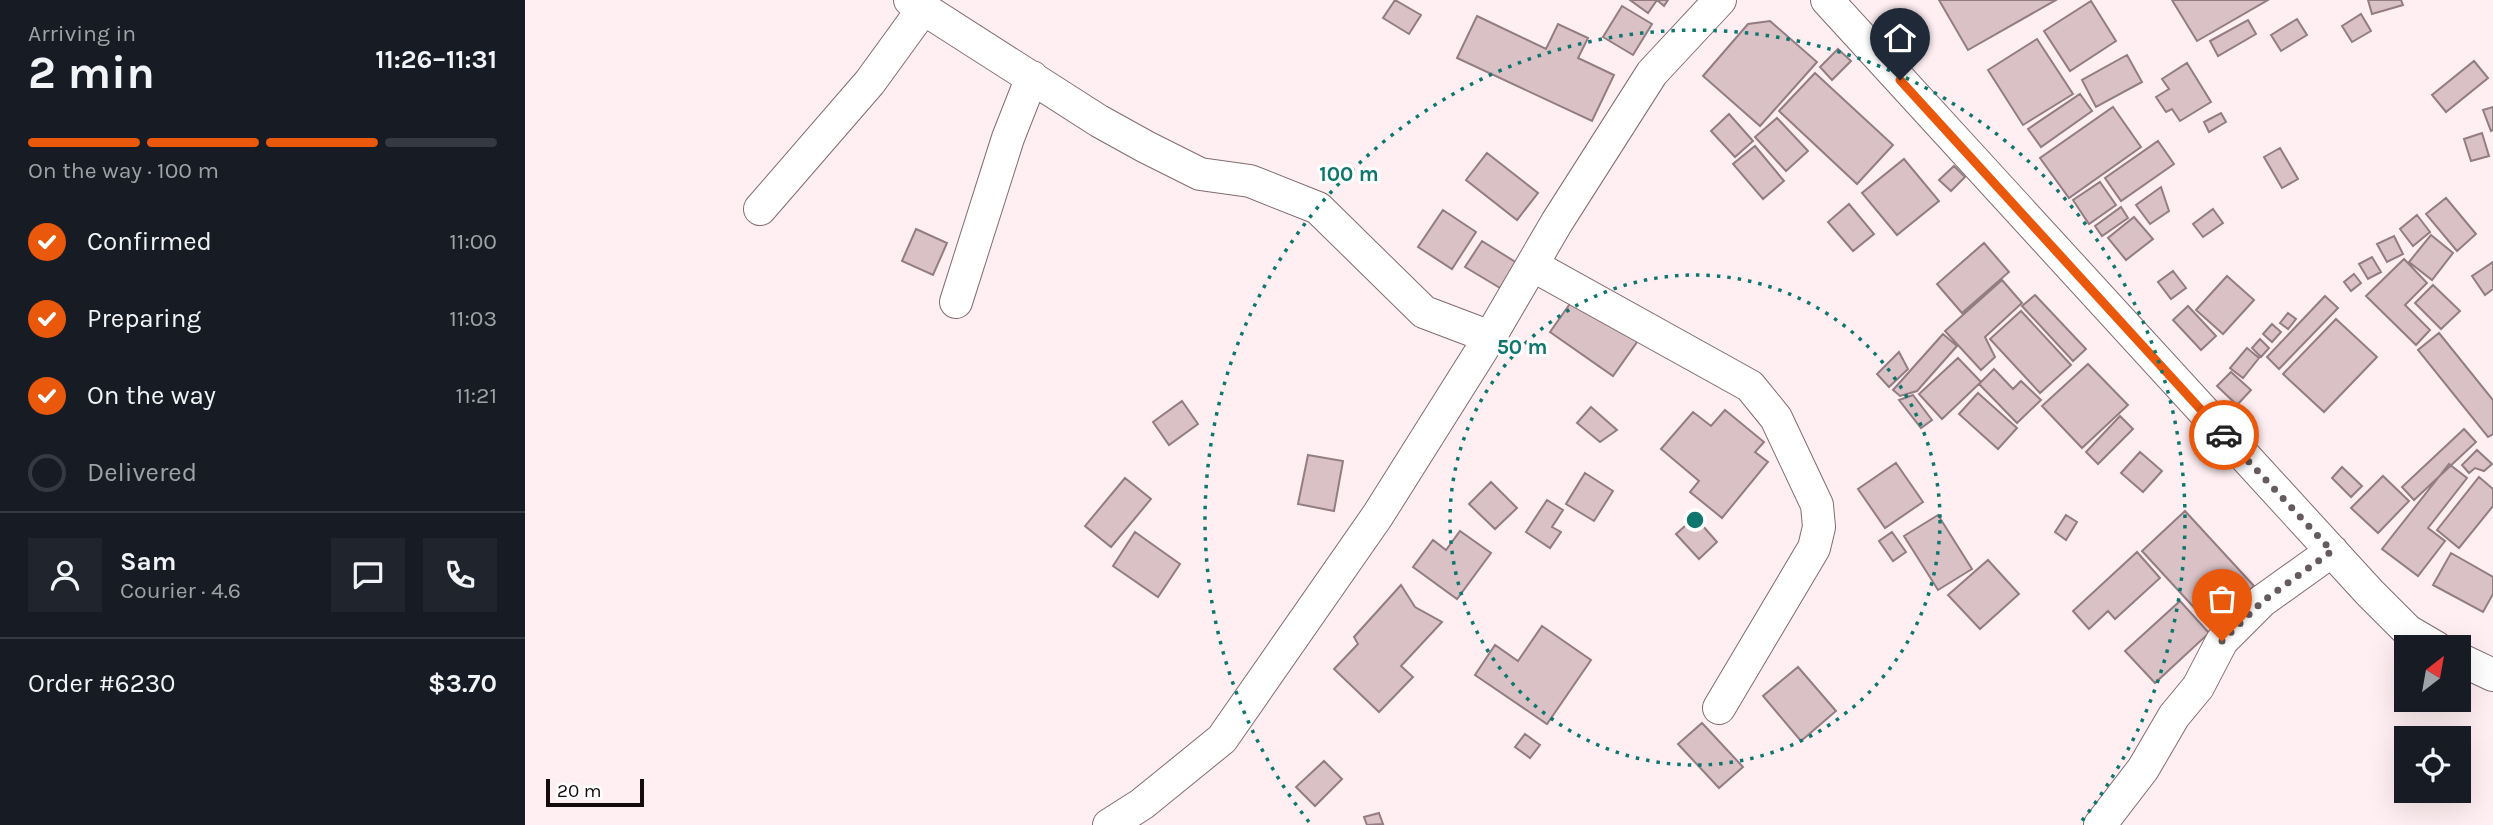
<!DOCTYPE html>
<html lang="en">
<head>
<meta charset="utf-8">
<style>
	:root { --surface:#171b24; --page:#20242c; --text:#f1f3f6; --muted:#9ea1a6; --line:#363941; --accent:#ea580c }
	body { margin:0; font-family:Karla,sans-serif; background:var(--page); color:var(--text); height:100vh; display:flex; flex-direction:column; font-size:26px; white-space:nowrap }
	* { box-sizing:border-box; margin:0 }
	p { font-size:23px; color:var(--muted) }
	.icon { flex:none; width:38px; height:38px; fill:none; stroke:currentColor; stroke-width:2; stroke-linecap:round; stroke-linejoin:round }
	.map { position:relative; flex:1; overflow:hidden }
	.drawer { display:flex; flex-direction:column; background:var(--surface); width:525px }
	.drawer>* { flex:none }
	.needle { width:46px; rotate:31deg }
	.tools { position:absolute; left:1869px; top:635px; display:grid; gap:14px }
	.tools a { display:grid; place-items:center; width:77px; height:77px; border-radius:0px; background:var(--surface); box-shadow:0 7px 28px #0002; font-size:35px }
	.scale { position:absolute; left:21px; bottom:18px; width:98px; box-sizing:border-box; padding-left:7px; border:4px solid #130b0c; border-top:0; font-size:19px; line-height:24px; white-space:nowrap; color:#130b0c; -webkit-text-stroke:5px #fff; paint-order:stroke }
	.pin { position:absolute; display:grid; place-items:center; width:60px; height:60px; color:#fff; margin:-72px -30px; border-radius:50% 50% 50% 0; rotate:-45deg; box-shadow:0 0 7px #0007 }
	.pin .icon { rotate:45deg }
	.courier { position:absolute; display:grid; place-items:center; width:70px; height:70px; margin:-35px; border:5px solid #ea580c; border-radius:50%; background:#fff; color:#222; box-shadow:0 2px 9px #0007 }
	.summary em { font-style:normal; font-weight:700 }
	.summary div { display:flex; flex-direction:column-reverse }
	.summary { display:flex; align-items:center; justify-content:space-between; height:119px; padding:0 28px }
	h1 { font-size:46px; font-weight:700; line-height:52px }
	.bar { display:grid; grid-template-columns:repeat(4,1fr); gap:10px 7px; align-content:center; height:84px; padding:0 28px }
	.bar i { height:9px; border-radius:5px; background:var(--line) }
	.bar .selected { background:var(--accent) }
	.bar p { grid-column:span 4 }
	.line { display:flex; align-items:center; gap:18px; padding:0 28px; border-top:2px solid var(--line) }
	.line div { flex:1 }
	.round { display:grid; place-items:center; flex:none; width:74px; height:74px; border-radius:0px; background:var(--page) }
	ol { padding:0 28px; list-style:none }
	li { display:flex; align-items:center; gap:21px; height:77px }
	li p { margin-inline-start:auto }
	li .icon { padding:7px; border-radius:50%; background:var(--accent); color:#fff; stroke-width:4 }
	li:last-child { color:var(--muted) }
	li i { width:38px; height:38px; border:4px solid var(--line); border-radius:50% }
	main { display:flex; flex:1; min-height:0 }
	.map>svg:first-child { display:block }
	.building { fill:#d9c1c5; stroke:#947d82; stroke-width:2 }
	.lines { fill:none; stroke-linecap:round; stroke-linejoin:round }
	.street-casing { stroke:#826c70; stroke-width:34 }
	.street { stroke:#fff; stroke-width:32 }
	.done { stroke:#665b5c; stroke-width:7; stroke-dasharray:0 12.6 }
	.route { stroke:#ea580c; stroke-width:9 }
	.ring { fill:none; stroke:#0f766e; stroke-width:3.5; stroke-dasharray:3.5 7 }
	.centre { fill:#0f766e; stroke:#fff; stroke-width:3.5 }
	.ring-label { font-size:21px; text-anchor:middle; font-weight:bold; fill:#0f766e; stroke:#fff; stroke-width:6; stroke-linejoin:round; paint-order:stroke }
</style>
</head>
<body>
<main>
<section class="drawer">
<div class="summary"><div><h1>2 min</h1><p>Arriving in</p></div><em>11:26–11:31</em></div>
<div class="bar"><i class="selected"></i><i class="selected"></i><i class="selected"></i><i></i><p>On the way · 100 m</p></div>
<ol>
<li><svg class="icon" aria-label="check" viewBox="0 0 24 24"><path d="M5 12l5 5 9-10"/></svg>Confirmed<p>11:00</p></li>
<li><svg class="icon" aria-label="check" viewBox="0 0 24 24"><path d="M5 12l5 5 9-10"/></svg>Preparing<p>11:03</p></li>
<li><svg class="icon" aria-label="check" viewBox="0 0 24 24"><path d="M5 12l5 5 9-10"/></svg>On the way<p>11:21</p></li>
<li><i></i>Delivered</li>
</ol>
<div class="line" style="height:126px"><a class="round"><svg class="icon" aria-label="person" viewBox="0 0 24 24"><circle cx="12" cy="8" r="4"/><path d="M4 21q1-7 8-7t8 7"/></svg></a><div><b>Sam</b><p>Courier · 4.6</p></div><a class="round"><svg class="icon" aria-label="chat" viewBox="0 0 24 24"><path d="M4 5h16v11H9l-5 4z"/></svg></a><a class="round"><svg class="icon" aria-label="phone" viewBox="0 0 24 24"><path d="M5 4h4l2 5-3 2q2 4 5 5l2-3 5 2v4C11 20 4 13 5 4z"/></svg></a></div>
<div class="line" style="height:91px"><div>Order #6230</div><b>$3.70</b></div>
</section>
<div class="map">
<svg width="1968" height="825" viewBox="0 0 1968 825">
	<rect width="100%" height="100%" fill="#ffeff2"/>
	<path class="building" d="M870,0L896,15L884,34L858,18Z
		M1105,0H1143L1139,6L1132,0L1123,13Z
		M1414,0H1531L1443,50Z
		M1647,0H1743L1672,41Z
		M1843,0H1876L1878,5L1847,14Z
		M1566,1L1591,41L1545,71L1519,31Z
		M1097,6L1127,24L1108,55L1078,37Z
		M1836,14L1846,31L1827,42L1817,26Z
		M952,16L1021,49L1033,24L1063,38L1053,58L1089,75L1067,121L932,58Z
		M1772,19L1782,35L1756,51L1746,35Z
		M1723,20L1731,34L1693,56L1685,41Z
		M1245,21L1292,62L1235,126L1178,76L1223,24Z
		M1512,39L1548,94L1498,125L1463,70Z
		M1313,49L1326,61L1307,80L1295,67Z
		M1602,55L1617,82L1571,107L1557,80Z
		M1949,61L1963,78L1921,112L1907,95Z
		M1662,63L1686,102L1655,121L1647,109L1641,112L1631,97L1644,89L1637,79Z
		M1290,73L1368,145L1332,184L1254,111Z
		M1555,94L1567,111L1516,147L1503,129Z
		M1588,107L1616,147L1544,198L1515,158Z
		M1968,107V130L1966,131L1958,110Z
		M1696,113L1701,122L1684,132L1679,122Z
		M1204,114L1228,141L1210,157L1186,131Z
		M1252,118L1283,151L1261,171L1230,137Z
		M1957,133L1964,156L1946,161L1939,139Z
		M1633,141L1649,164L1596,201L1580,178Z
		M1230,146L1259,181L1238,199L1208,164Z
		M1755,148L1773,179L1757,188L1739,157Z
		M962,153L1013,193L992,220L941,180Z
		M1379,159L1414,201L1372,235L1337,193Z
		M1429,166L1440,177L1426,191L1414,180Z
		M1575,182L1591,205L1564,224L1548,200Z
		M1636,187L1644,211L1625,224L1611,205Z
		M1921,198L1951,234L1932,251L1901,214Z
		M1324,204L1349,234L1328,251L1303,222Z
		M1596,207L1603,218L1577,236L1570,226Z
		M1688,209L1698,223L1678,237L1668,224Z
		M918,210L951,232L927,269L893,247Z
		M1892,215L1905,232L1888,246L1875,229Z
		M1609,217L1628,239L1601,260L1583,238Z
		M391,229L422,243L408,275L377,261Z
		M1906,235L1928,253L1907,280L1884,262Z
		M1869,236L1878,254L1862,262L1852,244Z
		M957,241L992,263L975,288L940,267Z
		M1459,243L1484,272L1437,313L1412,284Z
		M1847,257L1856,272L1843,279L1834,264Z
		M1879,259L1902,283L1880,305L1905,330L1891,345L1841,296Z
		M1968,262V289L1960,295L1947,276Z
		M1648,271L1661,288L1646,299L1633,282Z
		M1829,274L1836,283L1826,291L1819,282Z
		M1702,276L1729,300L1698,334L1671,310Z
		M1477,280L1497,303L1460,337L1470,357L1456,370L1420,331Z
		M1059,284L1122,328L1088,376L1025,332Z
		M1908,285L1935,311L1916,329L1890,303Z
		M1510,295L1561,349L1548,361L1497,306Z
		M1800,296L1813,308L1754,369L1742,357Z
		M1663,306L1691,336L1676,350L1648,320Z
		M1496,311L1546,365L1515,393L1465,339Z
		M1763,313L1771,319L1763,329L1755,323Z
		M1811,319L1852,357L1799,412L1758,374Z
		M1747,324L1756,332L1747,342L1738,334Z
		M1914,333L1968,400V434L1963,437L1893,350Z
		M1418,334L1432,346L1392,391L1375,396L1368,390Z
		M1735,339L1744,348L1736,357L1727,348Z
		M1722,348L1734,358L1718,378L1705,368Z
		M1374,352L1383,369L1364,387L1352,374Z
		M1433,358L1456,382L1417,419L1394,394Z
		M1563,364L1603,405L1557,448L1517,406Z
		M1469,369L1488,389L1496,381L1516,400L1492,423L1454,384Z
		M1706,372L1726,390L1712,405L1692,386Z
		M1453,393L1492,428L1473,449L1434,414Z
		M1388,395L1407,420L1396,428L1374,400Z
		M657,401L673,424L644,445L628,422Z
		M1066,407L1092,430L1075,442L1052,423Z
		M1200,410L1239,442L1230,452L1243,462L1197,518L1165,492L1174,481L1136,449L1168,412L1186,426Z
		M1595,416L1608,429L1573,464L1561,452Z
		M1939,429L1951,442L1889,500L1877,487Z
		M1952,450L1967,464L1959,471L1950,468L1944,473L1937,465Z
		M1615,452L1637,471L1618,492L1596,473Z
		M783,455L818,461L809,511L773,504Z
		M1371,463L1398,502L1360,528L1333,489Z
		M1924,464L1942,478L1903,528L1920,541L1893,576L1857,549Z
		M1817,467L1837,486L1826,497L1807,478Z
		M1060,473L1088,491L1069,521L1041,504Z
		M1858,476L1884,501L1853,533L1826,508Z
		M1954,477L1968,489V506L1934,548L1912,530Z
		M600,478L626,499L586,547L560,526Z
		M966,482L992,508L970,529L944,504Z
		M1022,500L1038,510L1027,527L1036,532L1025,548L1001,532Z
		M1660,511L1729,586L1686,626L1617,551Z
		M1413,515L1447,569L1413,590L1379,536Z
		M1541,515L1552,522L1541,540L1530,532Z
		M1170,517L1192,542L1174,559L1151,534Z
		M935,531L966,553L932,599L888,567L908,540L921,550Z
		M610,532L655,564L633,597L588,566Z
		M1367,532L1381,552L1368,561L1354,541Z
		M1612,552L1635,578L1590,619L1583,611L1564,629L1548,611Z
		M1926,553L1968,577V594L1958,612L1908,585Z
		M1463,560L1494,594L1455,629L1423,595Z
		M876,585L890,607L917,622L876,666L888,677L854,712L809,669L833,644L829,637Z
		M1655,601L1684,633L1630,683L1600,651Z
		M1017,626L1066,660L1022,724L950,675L970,645L993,661Z
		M1273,667L1311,711L1276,741L1238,696Z
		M1177,723L1218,767L1194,788L1153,744Z
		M1000,734L1015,745L1005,758L990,747Z
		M799,761L817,779L790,806L771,787Z
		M854,813L858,824L842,825L839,817Z"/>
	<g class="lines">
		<defs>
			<path id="street" d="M385,0L574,121L621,147L675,174L725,181L793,208L899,312L965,337
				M1302,0L1845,593L1883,631L1912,648
				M235,209L345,82L398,9
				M1007,265L1225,386L1251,418L1292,505L1294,527L1289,548L1194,708
				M431,302L483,138L507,77
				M1934,659L1968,675
				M584,825L617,804L697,739L853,515L965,337L1032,222L1127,73L1195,0
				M1575,825L1618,769L1649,716L1673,687L1697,641L1737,601L1807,551"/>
		</defs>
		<use href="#street" class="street-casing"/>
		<use href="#street" class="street"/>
	</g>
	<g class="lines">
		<path class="done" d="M1697,641L1738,601L1807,551L1699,435"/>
		<path class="route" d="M1375,80L1699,435"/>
	</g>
	<g class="ring">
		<circle cx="1170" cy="520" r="245"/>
		<path d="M784 822A490 490 0 1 1 1556 822"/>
	</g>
	<circle cx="1170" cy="520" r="10" class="centre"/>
	<g class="ring-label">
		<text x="824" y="181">100 m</text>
		<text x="997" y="354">50 m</text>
	</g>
</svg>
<div class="tools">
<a><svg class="needle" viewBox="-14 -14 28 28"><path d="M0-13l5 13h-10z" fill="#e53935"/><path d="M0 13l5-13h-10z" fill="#9ea1a6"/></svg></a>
<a><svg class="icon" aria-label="locate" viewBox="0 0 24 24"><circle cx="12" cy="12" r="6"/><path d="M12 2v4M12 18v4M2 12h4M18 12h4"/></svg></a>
</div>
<div class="scale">20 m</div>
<div class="pin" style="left:1697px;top:641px;background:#ea580c"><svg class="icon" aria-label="bag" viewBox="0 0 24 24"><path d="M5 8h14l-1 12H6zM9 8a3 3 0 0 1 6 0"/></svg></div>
<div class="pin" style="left:1375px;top:80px;background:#1f2937"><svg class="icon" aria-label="home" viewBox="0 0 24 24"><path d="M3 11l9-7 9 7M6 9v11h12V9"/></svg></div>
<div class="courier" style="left:1699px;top:435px"><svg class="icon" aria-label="car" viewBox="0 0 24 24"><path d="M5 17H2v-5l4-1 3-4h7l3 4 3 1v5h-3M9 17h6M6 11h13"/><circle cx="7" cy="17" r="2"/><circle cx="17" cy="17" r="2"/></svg></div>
</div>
</main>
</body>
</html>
